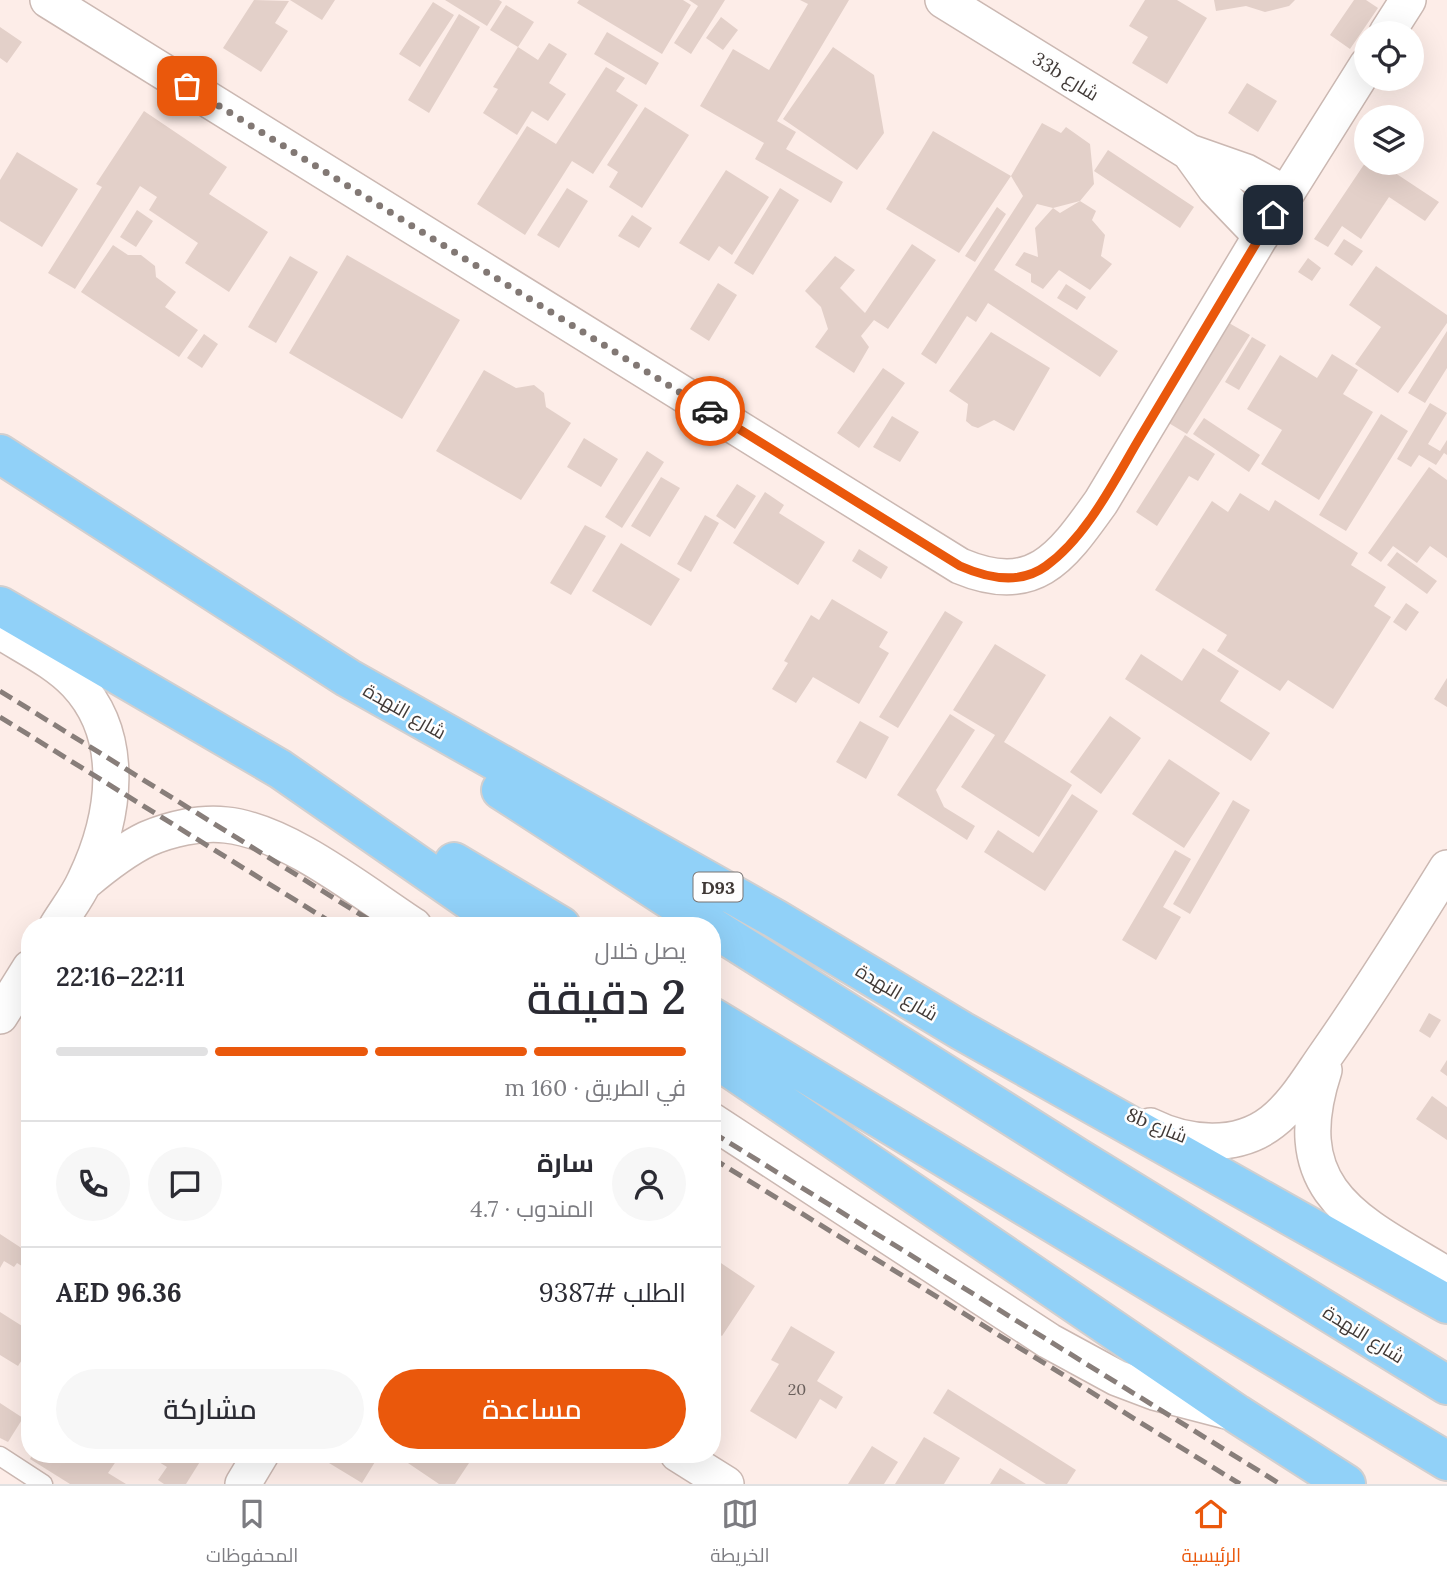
<!DOCTYPE html>
<html lang="ar">
<head>
<meta charset="utf-8">
<style>
	:root { --surface:#fff; --page:#f7f7f7; --text:#2b2b33; --muted:#7c7c81; --line:#e1e1e2; --accent:#ea580c }
	body { margin:0; font-family:Lora,Cairo,serif; background:var(--page); color:var(--text); direction:rtl; height:100vh; display:flex; flex-direction:column; font-size:26px; white-space:nowrap }
	* { box-sizing:border-box; margin:0 }
	p { font-size:23px; color:var(--muted) }
	.icon { flex:none; width:38px; height:38px; fill:none; stroke:currentColor; stroke-width:2; stroke-linecap:round; stroke-linejoin:round }
	.map { position:relative; flex:1; overflow:hidden; direction:ltr }
	.drawer { position:absolute; left:21px; top:917px; width:700px; height:546px; display:flex; flex-direction:column; background:var(--surface); border-radius:28px; box-shadow:0 7px 28px #0002; direction:rtl }
	.drawer>* { flex:none }
	.controls { position:absolute; left:1354px; top:21px; display:grid; gap:14px }
	.controls a { display:grid; place-items:center; width:70px; height:70px; border-radius:50%; background:var(--surface); box-shadow:0 7px 28px #0002; font-size:35px }
	.pin { position:absolute; display:grid; place-items:center; width:60px; height:60px; color:#fff; margin:-30px; border-radius:14px; box-shadow:0 4px 10px #0006 }
	.courier { position:absolute; display:grid; place-items:center; width:70px; height:70px; margin:-35px; border:5px solid #ea580c; border-radius:50%; background:#fff; color:#222; box-shadow:0 2px 9px #0007 }
	.headline em { font-style:normal; font-weight:600 }
	.headline div { display:flex; flex-direction:column-reverse }
	.headline { display:flex; align-items:center; justify-content:space-between; height:119px; padding:0 35px }
	h1 { font-size:46px; font-weight:600; line-height:52px }
	.bar { display:grid; grid-template-columns:repeat(4,1fr); gap:10px 7px; align-content:center; height:84px; padding:0 35px }
	.bar i { height:9px; border-radius:5px; background:var(--line) }
	.bar .active { background:var(--accent) }
	.bar p { grid-column:span 4 }
	.line { display:flex; align-items:center; gap:18px; padding:0 35px; border-top:2px solid var(--line) }
	.line div { flex:1 }
	.round { display:grid; place-items:center; flex:none; width:74px; height:74px; border-radius:37px; background:var(--page) }
	.cta { display:flex; gap:14px; margin-top:auto; padding:14px 35px }
	.cta a { flex:1; height:80px; border-radius:42px; background:var(--accent); color:#fff; font-size:28px; font-weight:600; line-height:80px; text-align:center }
	.cta a+a { background:var(--page); color:var(--text) }
	.dock { display:flex; justify-content:space-around; align-items:center; height:98px; border-top:2px solid var(--line); background:var(--surface); font-size:19px; color:var(--muted) }
	.dock a { display:grid; justify-items:center; gap:4px }
	.dock .active { color:var(--accent) }
	.map>svg:first-child { display:block }
	.building { fill:#e3d0c9 }
	.lines { fill:none; stroke-linecap:round; stroke-linejoin:round }
	.service-casing { stroke:#cbb8b2; stroke-width:21 }
	.minor-casing { stroke:#cbb8b2; stroke-width:38 }
	.primary-casing { stroke:#d1cfcf; stroke-width:42 }
	.service { stroke:#fff; stroke-width:18 }
	.minor { stroke:#fff; stroke-width:35 }
	.primary { stroke:#91d1f8; stroke-width:38 }
	.rail { stroke:#887e7a; stroke-width:5; stroke-dasharray:14 7; stroke-linecap:butt }
	.done { stroke:#827874; stroke-width:7; stroke-dasharray:0 12.6 }
	.route { stroke:#ea580c; stroke-width:9 }
	.labels { text-anchor:middle; dominant-baseline:central; stroke-width:5; stroke-linejoin:round; paint-order:stroke }
	.number-label { font-size:16px; fill:#695f5b }
	.shield { fill:#fefefe; stroke:#797472; stroke-width:2 }
	.shield-label { font-size:18px; font-weight:bold; fill:#403936 }
	.street-label { font-size:19px; fill:#403936; stroke:#fefefe }
</style>
</head>
<body>
<div class="map">
<svg width="1447" height="1484" viewBox="0 0 1447 1484">
	<rect width="100%" height="100%" fill="#fdede8"/>
	<path class="building" d="M254,0L289,1L275,23L288,31L261,72L223,48Z
		M290,0H335L322,20Z
		M445,0H499L502,2L487,26Z
		M579,0H683L691,5L662,54L577,3Z
		M689,0H725L691,54L674,43L698,6Z
		M800,0H849L777,121L796,132L786,149L843,182L831,203L755,159L764,143L700,106L733,49L769,70L808,4Z
		M1177,0L1207,18L1167,84L1132,63L1148,37L1129,26L1145,0Z
		M1214,0H1295L1289,6L1265,12L1246,6L1216,11Z
		M1354,0H1366L1378,8L1350,49L1330,35Z
		M433,2L454,15L420,67L399,54Z
		M506,5L534,22L518,47L490,30Z
		M459,14L480,27L429,113L408,100Z
		M721,17L738,30L723,50L706,38Z
		M0,27L22,42L7,63L0,58Z
		M607,32L659,63L646,85L594,54Z
		M549,43L567,54L549,83L566,94L548,121L532,111L517,135L483,113L498,89L493,87L518,47L538,60Z
		M833,47L874,75L884,133L857,170L783,119Z
		M606,67L625,78L616,91L638,105L593,174L572,161L525,235L477,204L527,126L556,144Z
		M1247,83L1277,101L1258,132L1228,113Z
		M645,107L689,135L642,208L609,187L618,172L607,165Z
		M144,111L227,167L209,194L268,232L229,292L185,263L198,243L149,210L157,197L140,186L75,289L48,273L102,187L96,184Z
		M1042,123L1061,133L1066,127L1090,144L1094,184L1080,201L1053,208L1037,204L994,270L1118,351L1100,377L988,303L976,322L967,316L936,364L921,354L1023,196L1011,176Z
		M933,131L1011,176L959,253L886,209Z
		M1108,150L1194,207L1180,228L1094,171Z
		M17,152L78,189L42,247L0,221V180Z
		M1365,163H1380L1439,202L1425,221L1389,197L1361,239L1342,226L1328,247L1314,239Z
		M726,170L769,197L732,255L719,246L709,261L679,243Z
		M567,188L588,201L559,248L537,235Z
		M780,188L799,200L753,275L734,263Z
		M1080,201L1096,211L1092,220L1105,235L1101,256L1112,264L1090,290L1059,270L1043,289L1031,282V274L1015,265L1024,252L1038,257L1035,228L1053,208L1060,213Z
		M997,207L1006,214L975,262L965,256Z
		M137,210L153,221L136,247L120,237Z
		M632,215L652,228L639,248L618,236Z
		M1344,239L1363,251L1352,266L1334,254Z
		M912,244L936,260L888,329L874,320L861,336L869,347L854,373L815,347L828,329L821,307L805,291L835,256L855,270L840,288L865,313Z
		M113,245L128,255H141L155,266L156,277L176,292L165,307L198,330L179,357L81,292Z
		M347,255L460,320L402,419L289,353Z
		M290,256L318,272L276,343L248,327Z
		M1308,258L1321,268L1312,281L1298,272Z
		M1376,266L1447,315V323L1398,393L1355,364L1381,327L1349,305Z
		M718,283L737,295L709,341L690,329Z
		M1066,284L1086,297L1077,310L1057,298Z
		M1229,323L1250,335L1187,434L1167,422Z
		M1447,331V368L1425,403L1408,393Z
		M991,332L1050,368L1014,431L994,420L978,428L972,426L966,421L968,404L949,391Z
		M204,334L218,344L202,368L187,358Z
		M1252,337L1266,345L1239,390L1225,382Z
		M1332,354L1358,370L1343,394L1373,412L1319,500L1261,464L1282,430L1247,409L1280,355L1317,378Z
		M883,368L905,383L859,448L837,433Z
		M484,370L516,388L534,385L544,393L546,407L571,423L521,500L436,451Z
		M1430,403L1447,413L1428,444L1440,451L1447,440V455L1444,453L1436,465L1419,455L1411,467L1397,459Z
		M1381,414L1408,431L1346,531L1319,515Z
		M892,416L919,432L900,462L873,447Z
		M1204,418L1260,455L1249,472L1193,434Z
		M1185,435L1215,454L1198,481L1189,476L1157,526L1136,512Z
		M584,438L618,459L601,487L567,467Z
		M647,451L664,462L622,528L605,517Z
		M1429,467L1447,480V558L1430,546L1417,563L1393,546L1381,562L1368,553Z
		M661,477L680,488L650,537L631,526Z
		M737,484L756,496L735,529L716,516Z
		M765,492L784,505L779,513L825,542L798,585L733,543Z
		M1240,493L1269,511L1275,500L1358,553L1351,565L1386,587L1374,606L1391,617L1333,709L1288,680L1280,691L1217,651L1227,635L1155,590L1212,501L1228,512Z
		M705,515L719,523L691,572L677,564Z
		M585,525L606,536L571,595L550,583Z
		M621,543L680,579L651,626L592,591Z
		M859,549L888,567L881,579L852,561Z
		M1397,552L1437,581L1427,594L1387,565Z
		M832,599L888,632L879,647L889,653L859,704L813,677L796,703L772,689L788,663L784,661L811,615L819,620Z
		M1406,603L1419,612L1406,631L1393,622Z
		M945,611L963,622L898,728L879,717Z
		M995,644L1046,675L1004,742L1072,785L1039,837L961,787L995,735L953,710Z
		M1203,648L1239,671L1220,701L1270,733L1251,761L1125,679L1141,654L1182,681Z
		M1447,678V707L1434,699Z
		M950,714L975,730L936,790L944,807L975,826L967,840L897,795Z
		M1110,716L1141,738L1101,794L1070,772Z
		M860,721L889,737L866,779L836,762Z
		M1169,759L1220,793L1184,848L1132,814Z
		M1072,794L1098,811L1045,891L984,852L998,830L1033,853Z
		M1233,800L1250,810L1190,914L1173,904Z
		M1175,850L1191,859L1163,907L1181,917L1156,960L1122,940Z
		M1429,1013L1441,1020L1430,1038L1419,1031Z
		M1447,1060V1076L1440,1071Z
		M1432,1096L1447,1107V1140L1416,1119Z
		M0,1234L26,1251L28,1247L30,1248V1271L17,1263L14,1267L4,1261L0,1268Z
		M712,1257L755,1286L722,1336L712,1330Z
		M0,1312L30,1331V1353L27,1352L18,1366L0,1355Z
		M791,1326L835,1352L817,1381L843,1397L836,1409L820,1399L796,1439L750,1411L779,1364L771,1360Z
		M948,1389L1076,1470L1067,1484H1046L933,1413Z
		M0,1403L23,1418L8,1442L0,1438Z
		M924,1437L960,1458L944,1484H895Z
		M872,1446L898,1462L884,1484H848Z
		M33,1454H121L108,1473L126,1484H70L30,1459Z
		M146,1454H192L201,1460L186,1484H164L158,1480L167,1467Z
		M334,1454H388L385,1460L378,1457L362,1483L329,1463Z
		M406,1454H475L455,1484H439L402,1459Z
		M1000,1468L1026,1484H990Z"/>
	<g class="lines">
		<defs>
			<path id="service" d="M0,1456L43,1484"/>
			<path id="minor" d="M48,0L960,566C1034,597 1061,558 1101,502L1286,194L1367,65
				M943,0L1189,152L1246,172L1286,194
				M1387,33L1408,0
				M1189,152L1215,188L1261,236
				M0,631C25,647 55,661 76,683C127,737 115,818 85,880C78,896 66,911 57,926
				M85,882C104,866 124,850 147,839C170,829 200,822 226,825C286,831 362,892 414,926
				M0,1016L30,968
				M1324,1070C1284,1192 1357,1221 1447,1275
				M712,1121L1049,1341L1117,1378L1154,1392L1227,1411
				M1150,1126C1188,1145 1237,1149 1272,1122C1294,1105 1309,1079 1325,1056C1368,995 1408,931 1447,868
				M678,1454L726,1484
				M243,1484L261,1454"/>
			<path id="primary" d="M0,454L348,678L774,918L962,1031L1447,1304
				M0,606L280,769L506,926
				M501,790L711,926
				M454,862L561,926
				M712,927L1078,1158L1447,1385
				M712,1017L1447,1461
				M712,1056L1237,1414L1346,1484"/>
		</defs>
		<use href="#service" class="service-casing"/>
		<use href="#minor" class="minor-casing"/>
		<use href="#primary" class="primary-casing"/>
		<use href="#service" class="service"/>
		<use href="#minor" class="minor"/>
		<use href="#primary" class="primary"/>
		<path class="rail" d="M0,691L379,926
			M0,717L337,926
			M712,1132L1280,1484
			M712,1158L1240,1484"/>
	</g>
	<g class="lines">
		<path class="done" d="M187,86L710,411"/>
		<path class="route" d="M710,411L960,566C987,578 1020,585 1046,566C1088,536 1116,477 1142,434C1186,361 1230,288 1273,215"/>
	</g>
	<g class="labels">
		<g class="number-label">
			<text x="797" y="1389">20</text>
		</g>
		<rect class="shield" x="693.5" y="872.5" width="49" height="29" rx="5"/>
		<g class="shield-label">
			<text x="718" y="887">D93</text>
		</g>
		<g class="street-label">
			<text transform="translate(1066 76) rotate(32)">33b شارع</text>
			<text transform="translate(405 711) rotate(30)">شارع النهدة</text>
			<text transform="translate(897 992) rotate(31)">شارع النهدة</text>
			<text transform="translate(1157 1125) rotate(22)">8b شارع</text>
			<text transform="translate(1364 1334) rotate(32)">شارع النهدة</text>
		</g>
	</g>
</svg>
<div class="controls">
<a><svg class="icon" aria-label="locate" viewBox="0 0 24 24"><circle cx="12" cy="12" r="6"/><path d="M12 2v4M12 18v4M2 12h4M18 12h4"/></svg></a>
<a><svg class="icon" aria-label="layers" viewBox="0 0 24 24"><path d="M12 4l9 5-9 5-9-5zM3 14l9 5 9-5"/></svg></a>
</div>
<div class="pin" style="left:187px;top:86px;background:#ea580c"><svg class="icon" aria-label="bag" viewBox="0 0 24 24"><path d="M5 8h14l-1 12H6zM9 8a3 3 0 0 1 6 0"/></svg></div>
<div class="pin" style="left:1273px;top:215px;background:#1f2937"><svg class="icon" aria-label="home" viewBox="0 0 24 24"><path d="M3 11l9-7 9 7M6 9v11h12V9"/></svg></div>
<div class="courier" style="left:710px;top:411px"><svg class="icon" aria-label="car" viewBox="0 0 24 24"><path d="M5 17H2v-5l4-1 3-4h7l3 4 3 1v5h-3M9 17h6M6 11h13"/><circle cx="7" cy="17" r="2"/><circle cx="17" cy="17" r="2"/></svg></div>
<section class="drawer">
<div class="headline"><div><h1>2 دقيقة</h1><p>يصل خلال</p></div><em>22:11–22:16</em></div>
<div class="bar"><i class="active"></i><i class="active"></i><i class="active"></i><i></i><p>في الطريق · 160 m</p></div>
<div class="line" style="height:126px"><a class="round"><svg class="icon" aria-label="person" viewBox="0 0 24 24"><circle cx="12" cy="8" r="4"/><path d="M4 21q1-7 8-7t8 7"/></svg></a><div><b>سارة</b><p>المندوب · 4.7</p></div><a class="round"><svg class="icon" aria-label="chat" viewBox="0 0 24 24"><path d="M4 5h16v11H9l-5 4z"/></svg></a><a class="round"><svg class="icon" aria-label="phone" viewBox="0 0 24 24"><path d="M5 4h4l2 5-3 2q2 4 5 5l2-3 5 2v4C11 20 4 13 5 4z"/></svg></a></div>
<div class="line" style="height:91px"><div>الطلب #9387</div><b>AED 96.36</b></div>
<div class="cta"><a>مساعدة</a><a>مشاركة</a></div>
</section>
</div>
<nav class="dock">
<a class="active"><svg class="icon" aria-label="home" viewBox="0 0 24 24"><path d="M3 11l9-7 9 7M6 9v11h12V9"/></svg>الرئيسية</a>
<a><svg class="icon" aria-label="map" viewBox="0 0 24 24"><path d="M3 6l6-2 6 2 6-2v14l-6 2-6-2-6 2zM9 4v14M15 6v14"/></svg>الخريطة</a>
<a><svg class="icon" aria-label="saved" viewBox="0 0 24 24"><path d="M7 4h10v16l-5-4-5 4z"/></svg>المحفوظات</a>
</nav>
</body>
</html>
